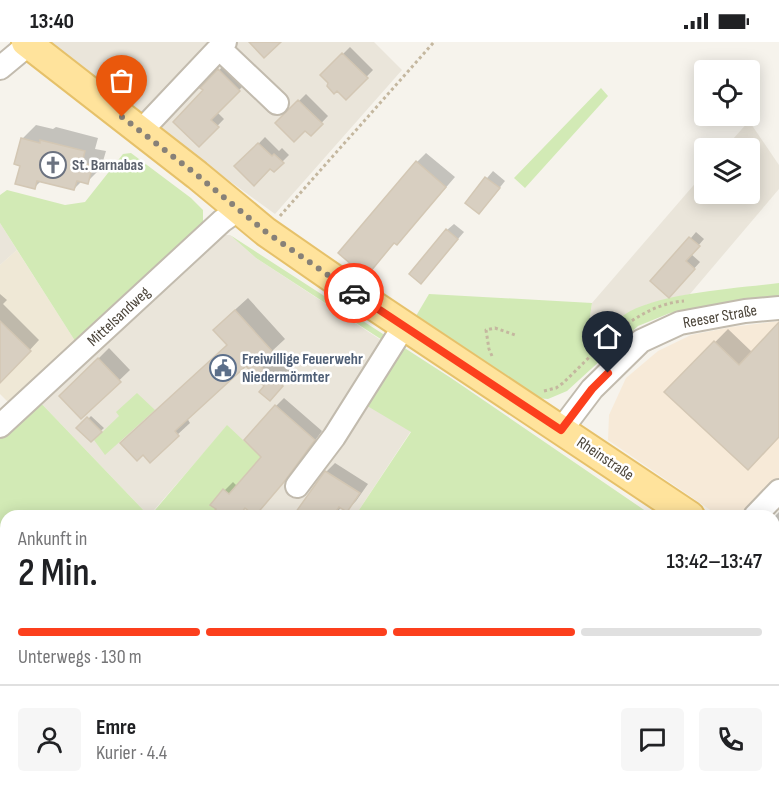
<!DOCTYPE html>
<html lang="de">
<head>
<meta charset="utf-8">
<style>
	:root { --surface:#fff; --page:#f6f6f6; --text:#202124; --muted:#757577; --line:#e0e0e0; --accent:#fc3f1d }
	body { margin:0; font-family:"Sofia Sans Condensed",sans-serif; background:var(--page); color:var(--text); height:100vh; display:flex; flex-direction:column; font-size:22px; white-space:nowrap }
	* { box-sizing:border-box; margin:0 }
	p { font-size:20px; color:var(--muted) }
	.icon { flex:none; width:33px; height:33px; fill:none; stroke:currentColor; stroke-width:2; stroke-linecap:round; stroke-linejoin:round }
	.map { position:relative; flex:1; overflow:hidden }
	.drawer { position:absolute; left:0px; top:468px; width:780px; height:294px; display:flex; flex-direction:column; background:var(--surface); border-radius:18px 18px 0 0; box-shadow:0 3px 15px #0003 }
	.drawer>* { flex:none }
	.fabs { position:absolute; left:694px; top:18px; display:grid; gap:12px }
	.fabs a { display:grid; place-items:center; width:66px; height:66px; border-radius:6px; background:var(--surface); box-shadow:0 3px 15px #0003; font-size:30px }
	.pin { position:absolute; display:grid; place-items:center; width:51px; height:51px; color:#fff; margin:-62px -26px; border-radius:50% 50% 50% 0; rotate:-45deg; box-shadow:0 0 6px #0007 }
	.pin .icon { rotate:45deg }
	.courier { position:absolute; display:grid; place-items:center; width:60px; height:60px; margin:-30px; border:4px solid #fc3f1d; border-radius:50%; background:#fff; color:#222; box-shadow:0 2px 8px #0007 }
	.headline em { font-style:normal; font-weight:600 }
	.headline div { display:flex; flex-direction:column-reverse }
	.headline { display:flex; align-items:center; justify-content:space-between; height:102px; padding:0 18px }
	h1 { font-size:39px; font-weight:600; line-height:45px }
	.bar { display:grid; grid-template-columns:repeat(4,1fr); gap:9px 6px; align-content:center; height:72px; padding:0 18px }
	.bar i { height:8px; border-radius:4px; background:var(--line) }
	.bar .current { background:var(--accent) }
	.bar p { grid-column:span 4 }
	.line { display:flex; align-items:center; gap:15px; padding:0 18px; border-top:2px solid var(--line) }
	.line div { flex:1 }
	.round { display:grid; place-items:center; flex:none; width:63px; height:63px; border-radius:6px; background:var(--page) }
	.status { display:flex; justify-content:space-between; align-items:center; height:42px; padding:0 30px; background:var(--surface); direction:ltr }
	.status svg { height:16px; fill:currentColor }
	.map>svg:first-child { display:block }
	.residential { fill:#eae5da }
	.commercial { fill:#f7ead8 }
	.education { fill:#efe8d6 }
	.green { fill:#d2eab5 }
	.shadow { fill:#0003 }
	.building { fill:#d8cfc1; stroke:#d3c7b4; stroke-width:1.5 }
	.lines { fill:none; stroke-linecap:round; stroke-linejoin:round }
	.minor-casing { stroke:#c2bbae; stroke-width:26 }
	.major-casing { stroke:#e6c16a; stroke-width:32 }
	.path { stroke:#c4b79f; stroke-width:3; stroke-dasharray:3 3; stroke-linecap:butt }
	.minor { stroke:#fff; stroke-width:22 }
	.major { stroke:#ffe39c; stroke-width:28 }
	.done { stroke:#878178; stroke-width:6; stroke-dasharray:0 10.8 }
	.route { stroke:#fc3f1d; stroke-width:8 }
	.labels { text-anchor:middle; dominant-baseline:central; stroke-width:5; stroke-linejoin:round; paint-order:stroke }
	.worship-label { font-size:16px; font-weight:bold; fill:#5b616d; stroke:#fff; text-anchor:start }
	.street-label { font-size:16px; fill:#4b4439; stroke:#fff }
	.service-label { font-size:16px; font-weight:bold; fill:#4e5e75; stroke:#fff; text-anchor:start }
</style>
</head>
<body>
<div class="status"><b>13:40</b><svg viewBox="0 0 49 12"><path d="M0 12V9h3v3zM5 12V6h3v6zM10 12V3h3v9zM15 12V0h3v12zM26 1h20v11H26zM47 4h2v5h-2z"/></svg></div>
<div class="map">
<svg width="779" height="762" viewBox="0 0 779 762">
	<rect width="100%" height="100%" fill="#f6f3ec"/>
	<path class="residential" d="M48,0H374L402,28L275,172L209,124Z
		M749,79L779,123V147L690,252L648,262L625,273L605,292L592,301L589,281L592,261L705,130V152H750V106H725Z
		M0,181L17,208L0,223Z
		M212,193H230L256,216L396,308L411,389L355,474H215L210,463L227,384L149,474L37,357Z"/>
	<path class="commercial" d="M779,279V444L749,474H719L608,398L609,373L626,336L658,309L691,293L731,285Z"/>
	<path class="education" d="M17,208L77,302L13,365L0,352V223Z"/>
	<path class="green" d="M601,46L608,54L525,146L514,136Z
		M131,111L191,156L203,168V185L77,302L0,181V153L7,148L65,163L85,160L123,112Z
		M230,193L451,336L653,474H355L411,390L364,362L396,307L256,216Z
		M779,241V259L670,271L638,284L567,349L548,357L526,355L413,279L429,252L592,261L589,281L593,301C604,293 613,281 624,273C655,251 740,246 779,241Z
		M137,351L155,368L105,413L94,398L119,374L116,370Z
		M37,357L149,474H6V756H774V612L779,606V762H0V526L3,523L0,518V391Z
		M227,383L261,415L229,452L223,448L211,463L216,467L215,474H150Z"/>
	<path class="shadow" d="M350,5L373,28L346,56L322,33Z
		M226,21L246,41L217,70L224,77L199,103L205,48L202,46Z
		M306,52L328,74L311,92L305,87L277,81Z
		M36,83L53,87L56,85L98,96L95,107L106,109L101,126L87,140L82,139L74,147L42,138L34,146L22,123V97Z
		M265,95L279,109L282,106L289,113L274,128L271,125L237,124Z
		M426,111L455,135L406,192L395,200L417,120Z
		M493,129L505,139L485,164L467,160Z
		M454,182L464,190L427,233L447,188Z
		M696,190L704,197L691,212L700,220L675,248L691,196Z
		M0,252L7,258L3,262L39,298L15,324L0,329Z
		M248,256L285,297L271,310L295,330L270,357L266,344L246,322L187,376L190,381L150,418L228,303L227,275Z
		M779,282V394L666,350L728,287L752,310Z
		M109,306L130,328L81,375L61,354Z
		M284,356L322,389L292,430L263,464L246,465L238,474H222L225,448L233,440L238,445L263,415L276,364Z
		M91,374L104,386L91,398L79,386Z
		M335,421L368,442L356,459L347,468L341,465L335,474H296L326,430Z
		M779,470V502L775,506L774,475Z
		M779,585V605L774,610V591Z"/>
	<path class="building" d="M249,0H281L264,16Z
		M342,11L368,36L346,58L337,49L334,52L327,44L328,41L320,33Z
		M218,27L240,49L211,78L219,85L199,105L173,80L203,48L200,46Z
		M298,58L323,82L311,94L305,89L294,100L275,81Z
		M21,96L40,101V98L85,109L82,121L93,123L88,142L77,139L74,148L37,139L35,147L15,142L20,124L14,122Z
		M258,101L272,114L274,112L284,121L274,130L270,127L254,144L234,124Z
		M416,119L446,145L397,203L394,201L366,235L338,211Z
		M485,135L500,146L479,172L465,161Z
		M446,187L458,197L421,242L409,232Z
		M689,195L700,204L686,219L695,227L669,256L650,239Z
		M235,268L273,310L259,323L283,344L270,359L259,350L264,344L246,324L175,389L179,394L150,421L143,413L137,419L120,401L227,303L213,288Z
		M0,279L31,309L0,341Z
		M779,280V395L748,428L664,350L714,299L739,323Z
		M98,316L121,340L81,377L59,354Z
		M275,363L315,398L284,440L255,474L245,466L239,474H209L216,467L210,463L223,447L229,452L261,415L244,398Z
		M87,375L102,390L91,400L76,386Z
		M325,429L360,451L347,470L339,465L333,474H293Z"/>
	<g class="lines">
		<defs>
			<path id="minor" d="M219,6L277,61
				M0,26L29,2
				M141,89L225,0
				M0,384L222,179L239,167
				M561,388L592,347L641,299L680,281L745,269L779,266
				M297,444L334,395L404,284
				M755,474L779,449"/>
			<path id="major" d="M26,0L197,133L266,190L331,235L690,474
				M774,530L779,534"/>
		</defs>
		<use href="#minor" class="minor-casing"/>
		<use href="#major" class="major-casing"/>
		<path class="path" d="M280,174L434,0
			M492,314L489,307L486,288L495,286L515,293
			M544,349L556,346L563,341C597,309 634,263 684,259"/>
		<use href="#minor" class="minor"/>
		<use href="#major" class="major"/>
	</g>
	<g class="lines">
		<path class="done" d="M122,75L197,133L266,190L354,251"/>
		<path class="route" d="M354,251L561,388L592,347L608,331"/>
	</g>
	<defs>
		<symbol id="church-ring" viewBox="-11 -11 22 22"><circle r="9.5" fill="#fff" stroke="#6b7280" stroke-width="1.5"/><path d="M-1.2-6h2.4v3.5h3.3v2.4h-3.3V6h-2.4V-.1h-3.3v-2.4h3.3Z" fill="#6b7280"/></symbol>
		<symbol id="civic-ring" viewBox="-11 -11 22 22"><circle r="9.5" fill="#fff" stroke="#5c6f8a" stroke-width="1.5"/><path d="M-.6-6.5H3V-4.5H.6V-3L4-1V1h2V6H-6V1h2V-1L-.6-3ZM-1.2 2.5V6h2.4V2.5Z" fill="#5c6f8a"/></symbol>
	</defs>
	<g fill-rule="evenodd">
		<use href="#church-ring" x="38" y="108" width="30" height="30"/>
		<use href="#civic-ring" x="208" y="311" width="30" height="30"/>
	</g>
	<g class="labels">
		<g class="worship-label">
			<text x="72" y="123">St. Barnabas</text>
		</g>
		<g class="street-label">
			<text transform="translate(119 275) rotate(-43)">Mittelsandweg</text>
			<text transform="translate(720 275) rotate(-10)">Reeser Straße</text>
			<text transform="translate(605 417) rotate(34)">Rheinstraße</text>
		</g>
		<g class="service-label">
			<text x="242" y="317">Freiwillige Feuerwehr<tspan x="242" dy="18">Niedermörmter</tspan></text>
		</g>
	</g>
</svg>
<div class="fabs">
<a><svg class="icon" aria-label="locate" viewBox="0 0 24 24"><circle cx="12" cy="12" r="6"/><path d="M12 2v4M12 18v4M2 12h4M18 12h4"/></svg></a>
<a><svg class="icon" aria-label="layers" viewBox="0 0 24 24"><path d="M12 4l9 5-9 5-9-5zM3 14l9 5 9-5"/></svg></a>
</div>
<div class="pin" style="left:122px;top:75px;background:#ea580c"><svg class="icon" aria-label="bag" viewBox="0 0 24 24"><path d="M5 8h14l-1 12H6zM9 8a3 3 0 0 1 6 0"/></svg></div>
<div class="pin" style="left:608px;top:331px;background:#1f2937"><svg class="icon" aria-label="home" viewBox="0 0 24 24"><path d="M3 11l9-7 9 7M6 9v11h12V9"/></svg></div>
<div class="courier" style="left:354px;top:251px"><svg class="icon" aria-label="car" viewBox="0 0 24 24"><path d="M5 17H2v-5l4-1 3-4h7l3 4 3 1v5h-3M9 17h6M6 11h13"/><circle cx="7" cy="17" r="2"/><circle cx="17" cy="17" r="2"/></svg></div>
<section class="drawer">
<div class="headline"><div><h1>2 Min.</h1><p>Ankunft in</p></div><em>13:42–13:47</em></div>
<div class="bar"><i class="current"></i><i class="current"></i><i class="current"></i><i></i><p>Unterwegs · 130 m</p></div>
<div class="line" style="height:108px"><a class="round"><svg class="icon" aria-label="person" viewBox="0 0 24 24"><circle cx="12" cy="8" r="4"/><path d="M4 21q1-7 8-7t8 7"/></svg></a><div><b>Emre</b><p>Kurier · 4.4</p></div><a class="round"><svg class="icon" aria-label="chat" viewBox="0 0 24 24"><path d="M4 5h16v11H9l-5 4z"/></svg></a><a class="round"><svg class="icon" aria-label="phone" viewBox="0 0 24 24"><path d="M5 4h4l2 5-3 2q2 4 5 5l2-3 5 2v4C11 20 4 13 5 4z"/></svg></a></div>
</section>
</div>
</body>
</html>
